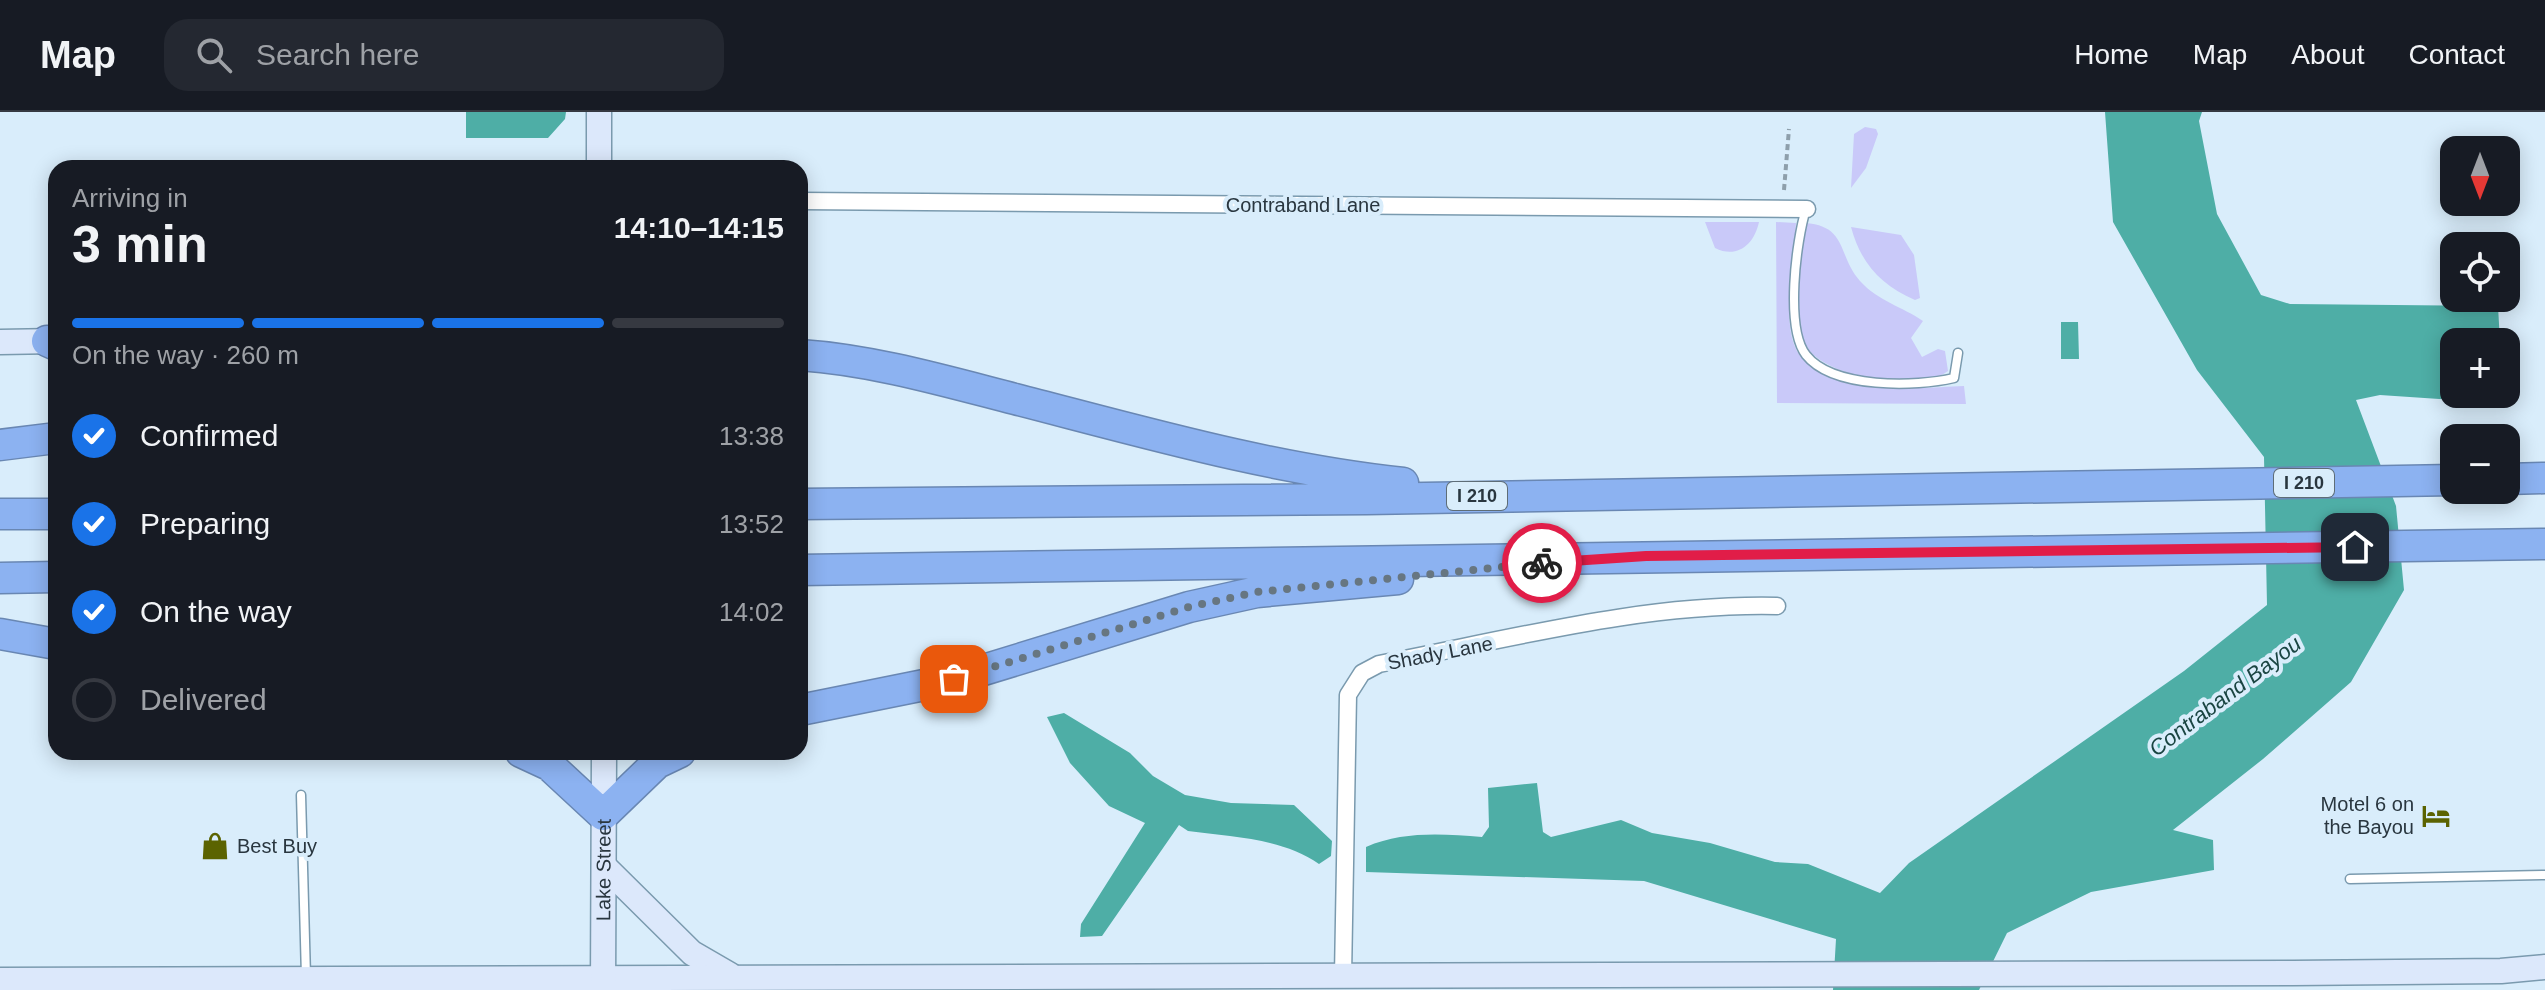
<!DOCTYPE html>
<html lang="en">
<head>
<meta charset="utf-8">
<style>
	:root { --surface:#171b24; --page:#242831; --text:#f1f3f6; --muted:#9ea1a6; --line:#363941; --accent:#1a73e8 }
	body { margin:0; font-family:Helvetica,sans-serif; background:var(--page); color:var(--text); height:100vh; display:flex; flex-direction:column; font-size:30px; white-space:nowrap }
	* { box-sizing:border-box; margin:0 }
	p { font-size:26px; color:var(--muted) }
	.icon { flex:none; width:44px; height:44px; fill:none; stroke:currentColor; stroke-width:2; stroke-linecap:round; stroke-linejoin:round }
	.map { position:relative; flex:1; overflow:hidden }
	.sheet { position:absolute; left:48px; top:48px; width:760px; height:600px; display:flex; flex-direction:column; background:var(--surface); border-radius:24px; box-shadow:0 4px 20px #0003 }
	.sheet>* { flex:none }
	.needle { width:52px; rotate:180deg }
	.controls { position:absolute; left:2440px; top:24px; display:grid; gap:16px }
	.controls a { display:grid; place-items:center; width:80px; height:80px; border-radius:16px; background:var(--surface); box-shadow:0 4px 20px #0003; font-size:40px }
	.pin { position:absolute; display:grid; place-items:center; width:68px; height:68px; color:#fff; margin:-34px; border-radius:16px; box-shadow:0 4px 12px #0006 }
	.courier { position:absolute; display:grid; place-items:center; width:80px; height:80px; margin:-40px; border:6px solid #e11d48; border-radius:50%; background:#fff; color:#222; box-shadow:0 2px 10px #0007 }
	.headline em { font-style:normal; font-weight:700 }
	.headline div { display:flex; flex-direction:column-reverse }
	.headline { display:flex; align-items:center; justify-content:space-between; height:136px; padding:0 24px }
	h1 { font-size:52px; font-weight:700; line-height:60px }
	.bar { display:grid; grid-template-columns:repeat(4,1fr); gap:12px 8px; align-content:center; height:96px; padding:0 24px }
	.bar i { height:10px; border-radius:6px; background:var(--line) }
	.bar .active { background:var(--accent) }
	.bar p { grid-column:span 4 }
	ol { padding:0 24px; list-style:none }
	li { display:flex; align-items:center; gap:24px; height:88px }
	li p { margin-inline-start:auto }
	li .icon { padding:8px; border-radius:50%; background:var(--accent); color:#fff; stroke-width:4 }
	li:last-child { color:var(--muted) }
	li i { width:44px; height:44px; border:4px solid var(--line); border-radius:50% }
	header { display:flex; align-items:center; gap:48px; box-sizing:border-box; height:112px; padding:0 40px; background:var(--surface); border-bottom:2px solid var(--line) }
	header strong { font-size:38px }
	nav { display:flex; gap:44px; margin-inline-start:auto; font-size:28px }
	.search { width:560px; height:72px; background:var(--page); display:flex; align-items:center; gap:20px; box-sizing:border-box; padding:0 28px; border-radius:24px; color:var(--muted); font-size:30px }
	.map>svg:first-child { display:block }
	.green { fill:#c9c9f9 }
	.water { fill:#4eaea6 }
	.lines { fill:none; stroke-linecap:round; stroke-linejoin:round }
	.lane-casing { stroke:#7a9aae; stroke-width:11 }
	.street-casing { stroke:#7a9aae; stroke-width:19 }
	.secondary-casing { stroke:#7a9aae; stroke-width:27 }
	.highway-casing { stroke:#6987b3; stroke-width:33 }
	.path { stroke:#8e9fab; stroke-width:4; stroke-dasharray:6 4; stroke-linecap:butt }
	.lane { stroke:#fff; stroke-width:8 }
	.street { stroke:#fff; stroke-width:16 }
	.secondary { stroke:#dce8fb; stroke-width:24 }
	.highway { stroke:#8cb2f1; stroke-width:30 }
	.done { stroke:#677681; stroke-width:8; stroke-dasharray:0 14.4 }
	.route { stroke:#e11d48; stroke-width:10 }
	.labels { text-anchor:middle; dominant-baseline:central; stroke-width:8; stroke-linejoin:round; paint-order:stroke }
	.shield { fill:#d9edfb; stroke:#5e6d77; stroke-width:2 }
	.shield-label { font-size:18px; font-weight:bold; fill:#29363f }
	.street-label { font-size:20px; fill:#29363f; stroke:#d9edfb }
	.poi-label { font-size:20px; fill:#29363f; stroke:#d9edfb; text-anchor:end }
	.water-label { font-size:22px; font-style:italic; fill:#1a4542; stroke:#d9edfb }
</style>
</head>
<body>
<header>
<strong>Map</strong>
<div class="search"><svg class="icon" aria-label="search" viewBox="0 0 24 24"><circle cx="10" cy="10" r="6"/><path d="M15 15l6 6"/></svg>Search here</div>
<nav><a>Home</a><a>Map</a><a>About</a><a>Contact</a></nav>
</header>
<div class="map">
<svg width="2545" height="878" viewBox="0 0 2545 878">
	<rect width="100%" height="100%" fill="#d9edfb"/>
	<path class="green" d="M1865,15L1876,17L1878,22L1866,56L1851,76L1854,22Z
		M1705,110H1759C1754,133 1737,147 1715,136Z
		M1776,110L1796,111C1794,143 1781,211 1797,239C1823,284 1920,276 1964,274L1966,292L1777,291Z
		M1805,111C1848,114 1837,143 1860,169C1878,189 1903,195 1923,209L1911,226L1922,245L1938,237L1945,239L1948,259C1918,282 1811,266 1800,223C1792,194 1803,142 1805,111Z
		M1851,115L1901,123L1914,143L1920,186L1915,188C1881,173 1861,152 1851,115Z"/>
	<path class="water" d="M466,0H566L565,7L548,26H466Z
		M2105,0H2202L2199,9L2217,102L2261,183L2290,192L2498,194L2500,230H2454V282H2478L2469,289L2380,283L2356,288L2396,394L2404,478L2351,570L2263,647L2173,718L2213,728L2214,758L2091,780L2007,821L1979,878H1833L1836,827L1644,769L1366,760V735C1403,719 1442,722 1482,725L1489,715L1488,676L1537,671L1543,720L1551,725L1621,708L1652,721L1710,731L1775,750L1808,752L1880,781L1909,751L2184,559L2267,493L2264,345L2197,258L2113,110Z
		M2061,210H2078L2079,247H2061Z
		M1064,601L1130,641L1153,664L1185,683L1231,691L1294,693L1332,729L1331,744L1319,752C1282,726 1232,725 1188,719L1179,713L1102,824L1080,825L1081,812L1145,711L1109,694L1070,651L1047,605Z"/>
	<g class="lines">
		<defs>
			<path id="lane" d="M1806,97C1796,129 1785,216 1806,243C1833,277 1916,275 1954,266L1958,241
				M301,683L306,865
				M2350,767L2545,763"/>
			<path id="street" d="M800,89L1807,97
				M1343,864L1348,583L1362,561L1379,552C1510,527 1643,491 1777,494"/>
			<g id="secondary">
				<path d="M599,56V0"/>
				<path d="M0,230L56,229"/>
				<path d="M604,754L692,841L730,863"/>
				<path d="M0,868L2293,861L2501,859L2545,855"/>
				<path id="s1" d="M603,878L604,640"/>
			</g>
			<path id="highway" d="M47,229L56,233
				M800,243C873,248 945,269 1015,287C1143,320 1271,357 1403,371
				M0,333L56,326
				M2506,367L2545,366
				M800,392L1367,387L2454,368
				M0,402H56
				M800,458L2545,432
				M0,466L56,465
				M0,522L56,532
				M800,598L954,567L1189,495L1257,480L1398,467
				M521,640L549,653L603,703L657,651L680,640"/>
		</defs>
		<use href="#lane" class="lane-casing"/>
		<use href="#street" class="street-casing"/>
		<use href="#secondary" class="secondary-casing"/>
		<use href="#highway" class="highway-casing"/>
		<path class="path" d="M1784,78L1789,17"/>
		<use href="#lane" class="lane"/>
		<use href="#street" class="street"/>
		<use href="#secondary" class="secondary"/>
		<use href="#highway" class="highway"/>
	</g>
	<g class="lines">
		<path class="done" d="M954,567L1189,495L1257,480L1542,451"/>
		<path class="route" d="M1542,451L1646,444L2355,435"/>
	</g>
	<defs>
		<symbol id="hotel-bare" viewBox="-9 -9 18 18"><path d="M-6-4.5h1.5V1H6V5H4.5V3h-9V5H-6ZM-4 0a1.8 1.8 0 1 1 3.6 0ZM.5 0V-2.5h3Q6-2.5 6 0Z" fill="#5b6301" stroke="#d9edfb" stroke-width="2.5" paint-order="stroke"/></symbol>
		<symbol id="shop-bare" viewBox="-9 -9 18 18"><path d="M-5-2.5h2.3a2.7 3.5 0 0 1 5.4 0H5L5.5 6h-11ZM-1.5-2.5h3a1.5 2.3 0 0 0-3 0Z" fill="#5b6301" stroke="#d9edfb" stroke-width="2.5" paint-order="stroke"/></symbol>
	</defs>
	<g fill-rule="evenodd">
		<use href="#hotel-bare" x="2416" y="684" width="40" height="40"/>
		<use href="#shop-bare" x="195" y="714" width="40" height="40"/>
	</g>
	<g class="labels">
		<g class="shield">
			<rect x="2274" y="357" width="60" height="28" rx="6"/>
			<rect x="1447" y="370" width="60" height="28" rx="6"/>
		</g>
		<g class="shield-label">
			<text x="2304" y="371">I 210</text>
			<text x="1477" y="384">I 210</text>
		</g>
		<g class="street-label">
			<text x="1303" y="93">Contraband Lane</text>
			<text transform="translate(1440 541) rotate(-11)">Shady Lane</text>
			<text stroke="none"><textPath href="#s1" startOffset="120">Lake Street</textPath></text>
		</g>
		<g class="poi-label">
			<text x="2414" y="692">Motel 6 on<tspan x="2414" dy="23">the Bayou</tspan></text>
			<text x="237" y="734" text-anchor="start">Best Buy</text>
		</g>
		<g class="water-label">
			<text transform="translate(2225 584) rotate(-37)">Contraband Bayou</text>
		</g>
	</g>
</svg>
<div class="controls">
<a><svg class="needle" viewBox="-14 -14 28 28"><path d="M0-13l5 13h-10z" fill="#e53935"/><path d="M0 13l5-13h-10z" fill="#9ea1a6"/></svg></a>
<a><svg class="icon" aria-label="locate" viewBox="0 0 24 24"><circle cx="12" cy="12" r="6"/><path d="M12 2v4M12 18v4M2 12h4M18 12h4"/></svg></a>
<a>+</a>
<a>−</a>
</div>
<div class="pin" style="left:954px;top:567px;background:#ea580c"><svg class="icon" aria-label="bag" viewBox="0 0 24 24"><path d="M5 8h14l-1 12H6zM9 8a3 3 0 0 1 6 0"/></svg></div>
<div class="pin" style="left:2355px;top:435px;background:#1f2937"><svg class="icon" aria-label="home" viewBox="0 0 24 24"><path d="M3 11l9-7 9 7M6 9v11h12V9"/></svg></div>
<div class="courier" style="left:1542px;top:451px"><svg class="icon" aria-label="bike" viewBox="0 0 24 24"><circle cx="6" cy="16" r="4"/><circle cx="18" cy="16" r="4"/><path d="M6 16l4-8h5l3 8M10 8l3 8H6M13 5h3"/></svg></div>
<section class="sheet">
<div class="headline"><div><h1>3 min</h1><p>Arriving in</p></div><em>14:10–14:15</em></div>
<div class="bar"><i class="active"></i><i class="active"></i><i class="active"></i><i></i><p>On the way · 260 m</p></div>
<ol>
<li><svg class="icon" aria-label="check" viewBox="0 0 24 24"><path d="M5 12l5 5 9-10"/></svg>Confirmed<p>13:38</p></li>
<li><svg class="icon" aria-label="check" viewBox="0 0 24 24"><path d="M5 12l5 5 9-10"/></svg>Preparing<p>13:52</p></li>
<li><svg class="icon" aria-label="check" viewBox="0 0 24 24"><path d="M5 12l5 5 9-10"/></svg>On the way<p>14:02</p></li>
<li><i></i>Delivered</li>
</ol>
</section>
</div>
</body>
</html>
